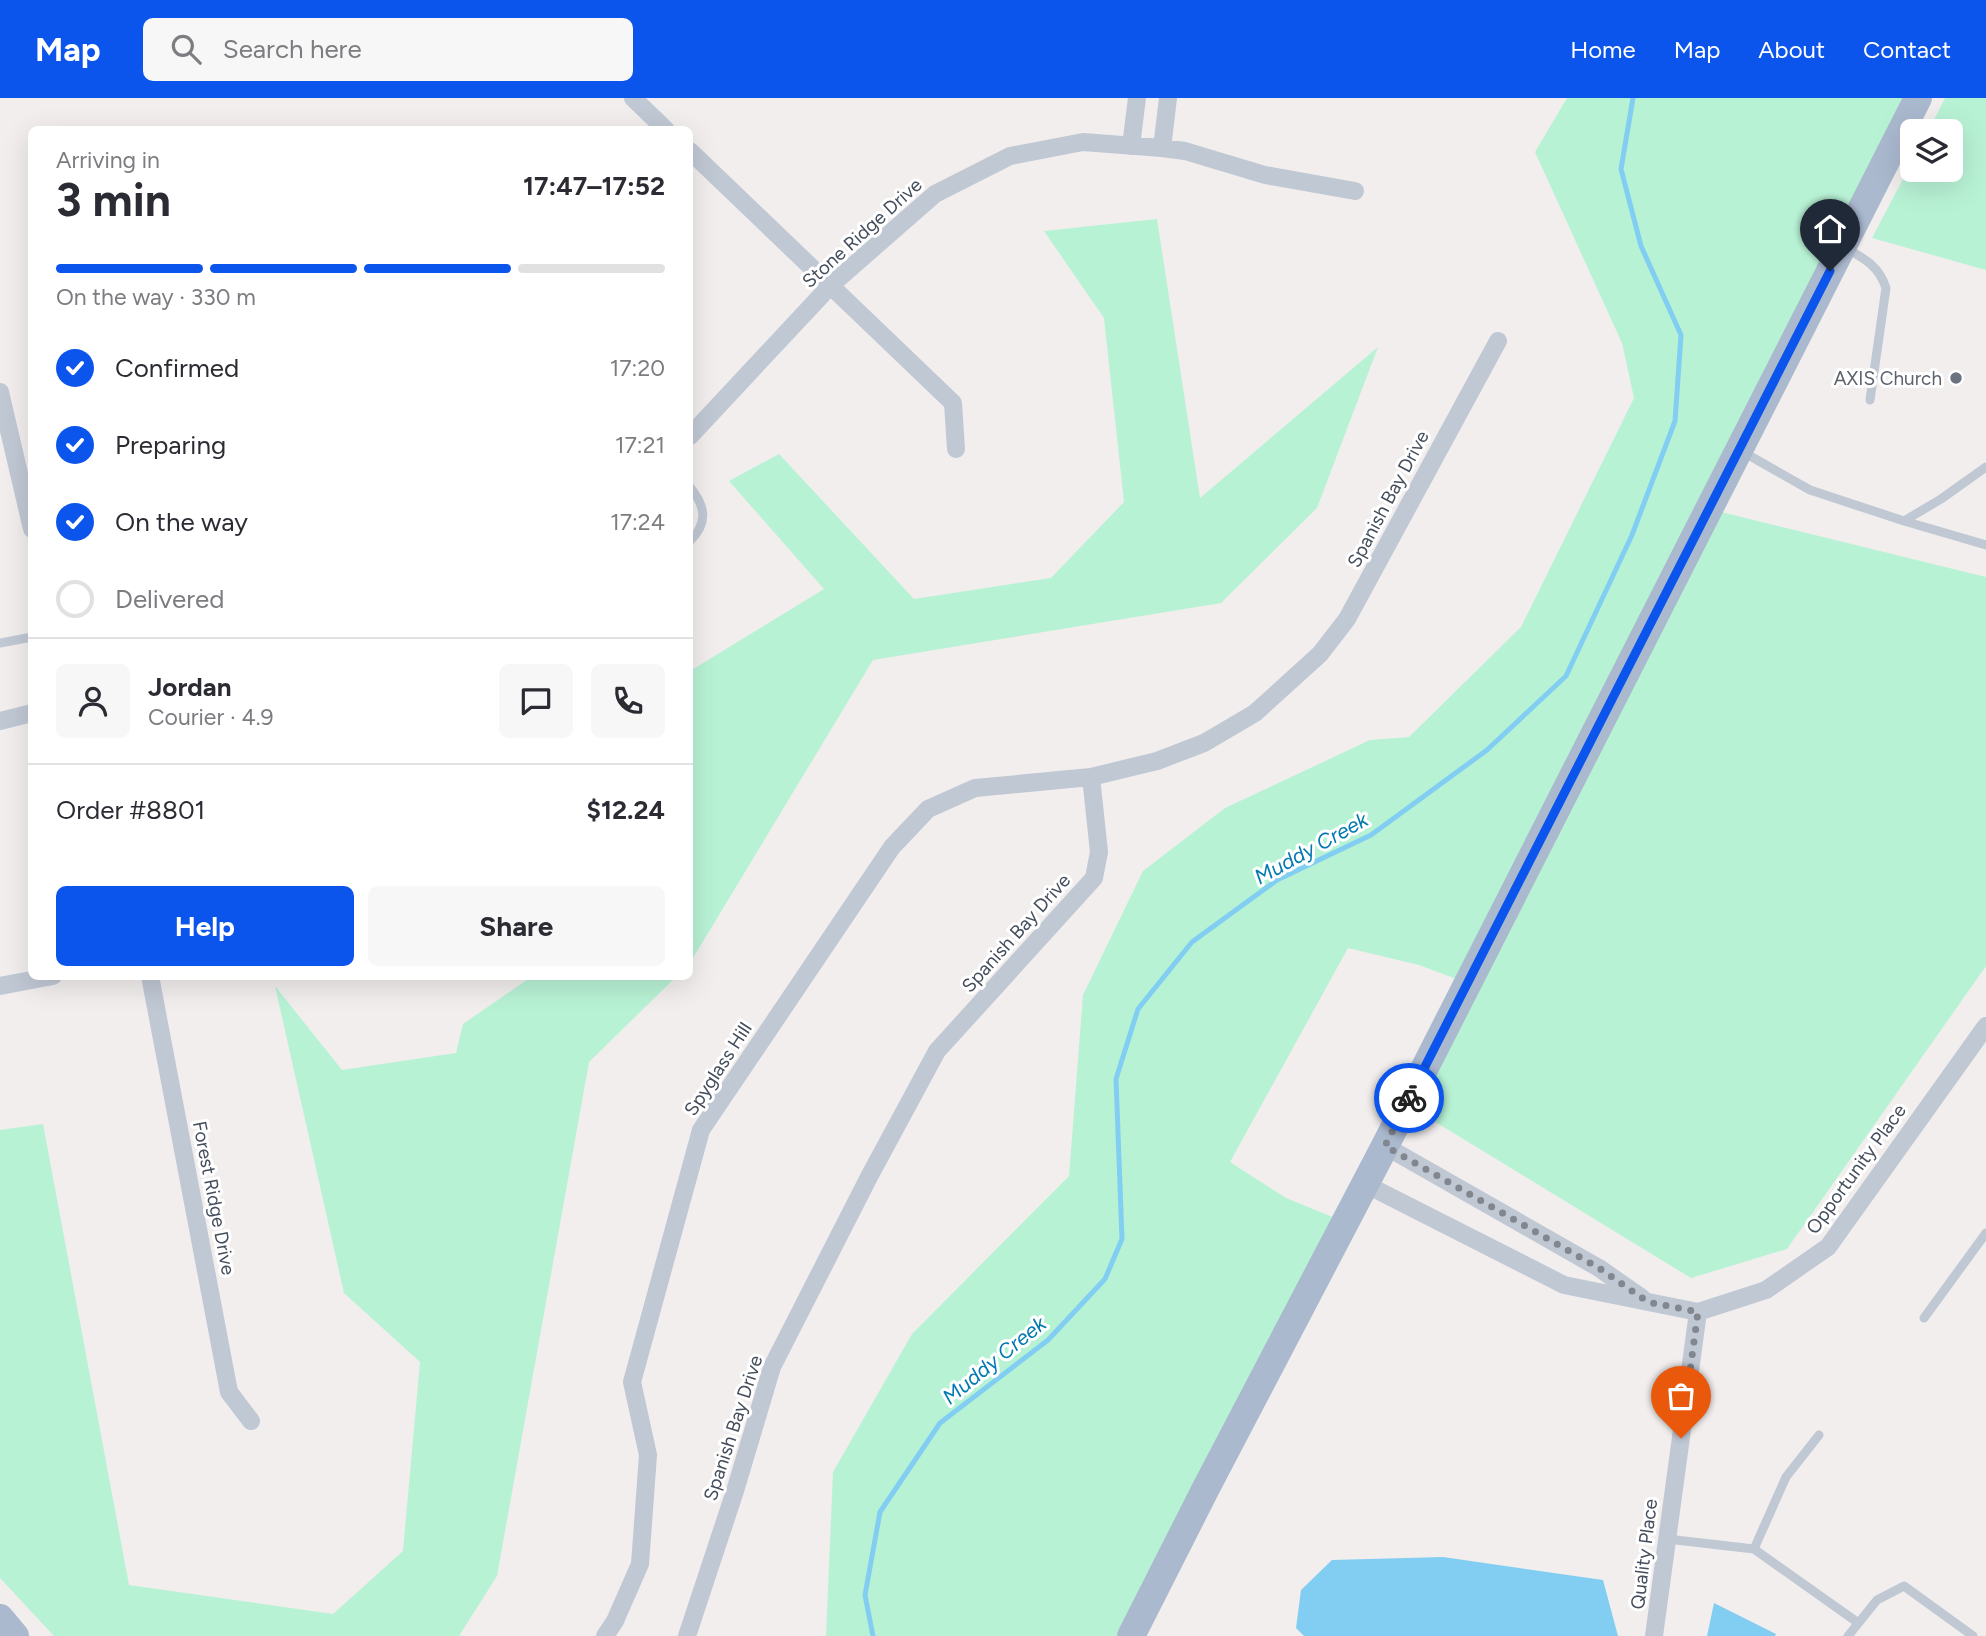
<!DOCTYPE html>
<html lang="en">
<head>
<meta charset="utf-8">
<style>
	:root { --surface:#fff; --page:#f7f7f7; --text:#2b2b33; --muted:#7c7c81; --line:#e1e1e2; --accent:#0c55ec }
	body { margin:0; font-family:Figtree,sans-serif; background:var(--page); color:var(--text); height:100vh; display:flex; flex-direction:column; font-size:26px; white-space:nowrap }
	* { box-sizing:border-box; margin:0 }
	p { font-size:23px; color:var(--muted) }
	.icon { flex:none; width:38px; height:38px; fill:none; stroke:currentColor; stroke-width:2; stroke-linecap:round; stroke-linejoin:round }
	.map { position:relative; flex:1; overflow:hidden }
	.panel { position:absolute; left:28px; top:28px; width:665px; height:854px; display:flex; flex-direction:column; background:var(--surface); border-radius:10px; box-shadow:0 7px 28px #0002 }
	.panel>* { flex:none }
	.tools { position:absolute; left:1900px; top:21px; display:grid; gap:14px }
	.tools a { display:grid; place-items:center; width:63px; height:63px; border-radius:10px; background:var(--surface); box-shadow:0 7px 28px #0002; font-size:35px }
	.pin { position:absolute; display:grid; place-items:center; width:60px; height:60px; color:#fff; margin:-72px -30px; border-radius:50% 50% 50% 0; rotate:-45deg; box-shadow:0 0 7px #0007 }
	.pin .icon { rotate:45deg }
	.courier { position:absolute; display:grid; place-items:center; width:70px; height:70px; margin:-35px; border:5px solid #0c55ec; border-radius:50%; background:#fff; color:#222; box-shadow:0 2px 9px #0007 }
	.summary em { font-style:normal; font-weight:700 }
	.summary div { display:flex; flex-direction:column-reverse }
	.summary { display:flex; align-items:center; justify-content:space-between; height:119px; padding:0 28px }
	h1 { font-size:46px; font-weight:700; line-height:52px }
	.bar { display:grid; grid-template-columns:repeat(4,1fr); gap:10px 7px; align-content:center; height:84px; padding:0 28px }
	.bar i { height:9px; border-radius:5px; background:var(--line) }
	.bar .selected { background:var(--accent) }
	.bar p { grid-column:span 4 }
	.line { display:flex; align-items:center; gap:18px; padding:0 28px; border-top:2px solid var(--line) }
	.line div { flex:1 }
	.round { display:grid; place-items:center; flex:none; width:74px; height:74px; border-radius:10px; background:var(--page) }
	ol { padding:0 28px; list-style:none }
	li { display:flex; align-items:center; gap:21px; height:77px }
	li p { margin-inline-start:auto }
	li .icon { padding:7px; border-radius:50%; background:var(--accent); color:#fff; stroke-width:4 }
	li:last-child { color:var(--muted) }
	li i { width:38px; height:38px; border:4px solid var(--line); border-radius:50% }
	.cta { display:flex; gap:14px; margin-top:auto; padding:14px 28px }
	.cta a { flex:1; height:80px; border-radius:10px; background:var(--accent); color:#fff; font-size:28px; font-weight:700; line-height:80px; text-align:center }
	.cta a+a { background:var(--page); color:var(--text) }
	header { display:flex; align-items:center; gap:42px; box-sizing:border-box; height:98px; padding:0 35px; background:var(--accent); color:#fff }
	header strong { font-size:33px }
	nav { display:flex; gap:38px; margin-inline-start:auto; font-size:24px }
	.search { width:490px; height:63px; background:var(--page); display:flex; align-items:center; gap:18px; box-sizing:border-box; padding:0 24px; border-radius:10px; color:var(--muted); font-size:26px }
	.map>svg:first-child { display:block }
	.green { fill:#b8f2d5 }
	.water { fill:#82cef2 }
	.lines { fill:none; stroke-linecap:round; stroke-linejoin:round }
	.stream { stroke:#82cef2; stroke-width:5 }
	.service { stroke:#c0c8d4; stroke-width:9 }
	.minor { stroke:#c0c8d4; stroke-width:18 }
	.primary { stroke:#abb9cf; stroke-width:28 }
	.done { stroke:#81868f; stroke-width:7; stroke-dasharray:0 12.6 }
	.route { stroke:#0c55ec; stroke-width:9 }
	.worship-dot { fill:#6b7280; stroke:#fff; stroke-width:2.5 }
	.labels { text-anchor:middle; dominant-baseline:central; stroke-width:6; stroke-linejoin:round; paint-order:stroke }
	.street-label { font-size:19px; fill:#454e5c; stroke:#fff }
	.worship-label { font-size:19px; fill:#5b616d; stroke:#fff; text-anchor:end }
	.water-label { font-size:21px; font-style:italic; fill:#0279b2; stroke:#fff }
</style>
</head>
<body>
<header>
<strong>Map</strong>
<div class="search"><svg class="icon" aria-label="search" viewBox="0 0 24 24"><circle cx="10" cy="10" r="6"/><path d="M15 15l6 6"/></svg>Search here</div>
<nav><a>Home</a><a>Map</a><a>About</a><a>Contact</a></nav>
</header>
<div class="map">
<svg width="1986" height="1538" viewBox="0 0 1986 1538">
	<rect width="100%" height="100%" fill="#f1eeed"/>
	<path class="green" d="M1567,0H1918L1709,411L1986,479V868L1787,1151L1691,1180L1406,1006L1467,885L1419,867L1348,850L1230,1064L1286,1100L1345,1124L1131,1538H826L833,1374L912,1236L1069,1078L1083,897L1143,773L1225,710L1370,642L1409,639L1521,529L1634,300L1622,245L1535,54Z
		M1945,0H1986V172L1872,140L1913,62V72H1951V33H1928Z
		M1157,121L1200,400L1378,249L1317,410L1221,505L873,562L690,865V573L824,491L729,383L779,356L914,501L1051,480L1124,404L1104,220L1044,133Z
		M531,879H676L589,964L497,1478L459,1538H54L0,1480V1032L43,1026L129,1487L333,1516L403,1453L420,1264L344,1195L275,888L342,972L456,955L463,926Z"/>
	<path class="water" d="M1443,1459L1603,1482L1618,1538H1304L1296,1530L1301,1492L1332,1462Z
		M1714,1505L1776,1536L1775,1538H1707Z"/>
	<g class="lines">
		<path class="stream" d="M873,1538L865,1497L880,1414L940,1325L1048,1242L1105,1181L1122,1141L1116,981L1138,911L1192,844L1277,782L1371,737L1487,652L1566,578L1632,437L1675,323L1681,237L1641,148L1621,71L1633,0"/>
		<path class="service" d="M1845,150C1864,160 1879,168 1886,190L1870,302
			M1743,354L1810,392L1904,423L1941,401L1986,369
			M690,389C706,409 708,425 690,443
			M1904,423L1986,447
			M0,545L32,539
			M1924,1220L1986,1135
			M1667,1441L1754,1451L1857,1524
			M1754,1451L1786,1379L1819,1337
			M1848,1538L1877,1502L1904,1488L1973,1538"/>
		<path class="minor" d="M633,0L666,32
			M1131,48L1137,0
			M1162,50L1168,0
			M690,53L953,305L956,351
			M0,294L32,431
			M690,338L831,187L935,96L1010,58L1083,44L1162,50L1185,53L1265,77L1355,93
			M0,623L32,615
			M150,878L229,1294L251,1323
			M0,888L53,878
			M1385,1048L1599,1170L1642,1200
			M1365,1086L1564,1187L1698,1214L1766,1192L1828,1149L1986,928
			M605,1538L615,1523L640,1466L648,1357L632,1284L701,1032L892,749L928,711L975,690L1091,679L1157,663L1204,645L1255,615L1320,556L1347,521L1498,243
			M687,1538L735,1393L772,1269L870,1077L937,953L1094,780L1099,754L1091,679
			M1654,1538L1698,1214"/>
		<path class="primary" d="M0,1520L15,1538
			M1131,1538L1206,1390L1385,1048L1918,0"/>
	</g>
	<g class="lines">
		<path class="done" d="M1409,1000L1385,1048L1599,1170L1648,1204L1698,1214L1681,1340"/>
		<path class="route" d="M1409,1000L1830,173"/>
	</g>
	<circle class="worship-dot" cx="1956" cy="280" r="7"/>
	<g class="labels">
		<g class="street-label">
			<text transform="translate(862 135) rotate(-42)">Stone Ridge Drive</text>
			<text transform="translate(1388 401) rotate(-62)">Spanish Bay Drive</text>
			<text transform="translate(1016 835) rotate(-48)">Spanish Bay Drive</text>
			<text transform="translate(718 971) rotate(-57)">Spyglass Hill</text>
			<text transform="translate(1856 1071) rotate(-54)">Opportunity Place</text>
			<text transform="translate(214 1100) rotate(79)">Forest Ridge Drive</text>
			<text transform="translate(733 1330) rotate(-72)">Spanish Bay Drive</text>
			<text transform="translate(1644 1456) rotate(-83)">Quality Place</text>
		</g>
		<g class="worship-label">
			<text x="1942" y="280">AXIS Church</text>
		</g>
		<g class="water-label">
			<text transform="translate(1311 750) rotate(-29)">Muddy Creek</text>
			<text transform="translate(994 1262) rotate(-39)">Muddy Creek</text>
		</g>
	</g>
</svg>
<div class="tools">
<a><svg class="icon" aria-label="layers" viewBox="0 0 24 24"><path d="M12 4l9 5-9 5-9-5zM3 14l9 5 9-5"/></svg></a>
</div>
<div class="pin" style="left:1681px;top:1340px;background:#ea580c"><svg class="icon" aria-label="bag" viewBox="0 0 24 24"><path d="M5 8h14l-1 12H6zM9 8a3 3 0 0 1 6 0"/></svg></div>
<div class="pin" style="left:1830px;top:173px;background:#1f2937"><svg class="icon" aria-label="home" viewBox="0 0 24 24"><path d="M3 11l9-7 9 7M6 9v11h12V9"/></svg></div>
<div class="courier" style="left:1409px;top:1000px"><svg class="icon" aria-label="bike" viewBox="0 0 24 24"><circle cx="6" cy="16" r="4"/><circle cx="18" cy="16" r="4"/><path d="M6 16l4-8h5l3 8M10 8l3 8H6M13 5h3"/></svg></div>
<section class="panel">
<div class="summary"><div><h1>3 min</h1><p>Arriving in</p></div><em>17:47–17:52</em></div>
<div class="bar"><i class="selected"></i><i class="selected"></i><i class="selected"></i><i></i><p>On the way · 330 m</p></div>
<ol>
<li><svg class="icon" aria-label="check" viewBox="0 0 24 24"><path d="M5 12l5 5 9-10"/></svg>Confirmed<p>17:20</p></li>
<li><svg class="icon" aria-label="check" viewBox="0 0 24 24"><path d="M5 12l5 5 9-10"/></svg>Preparing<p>17:21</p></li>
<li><svg class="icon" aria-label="check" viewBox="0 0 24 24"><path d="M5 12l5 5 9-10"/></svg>On the way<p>17:24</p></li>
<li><i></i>Delivered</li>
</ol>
<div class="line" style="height:126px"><a class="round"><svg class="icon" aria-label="person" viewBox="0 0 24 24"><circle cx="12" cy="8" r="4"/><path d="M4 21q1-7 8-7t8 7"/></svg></a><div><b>Jordan</b><p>Courier · 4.9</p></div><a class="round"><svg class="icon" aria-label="chat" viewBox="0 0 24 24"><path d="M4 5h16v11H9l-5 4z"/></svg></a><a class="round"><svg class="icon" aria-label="phone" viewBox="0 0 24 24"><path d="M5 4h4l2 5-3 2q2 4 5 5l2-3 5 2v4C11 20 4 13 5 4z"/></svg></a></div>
<div class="line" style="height:91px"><div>Order #8801</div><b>$12.24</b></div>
<div class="cta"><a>Help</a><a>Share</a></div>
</section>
</div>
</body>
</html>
